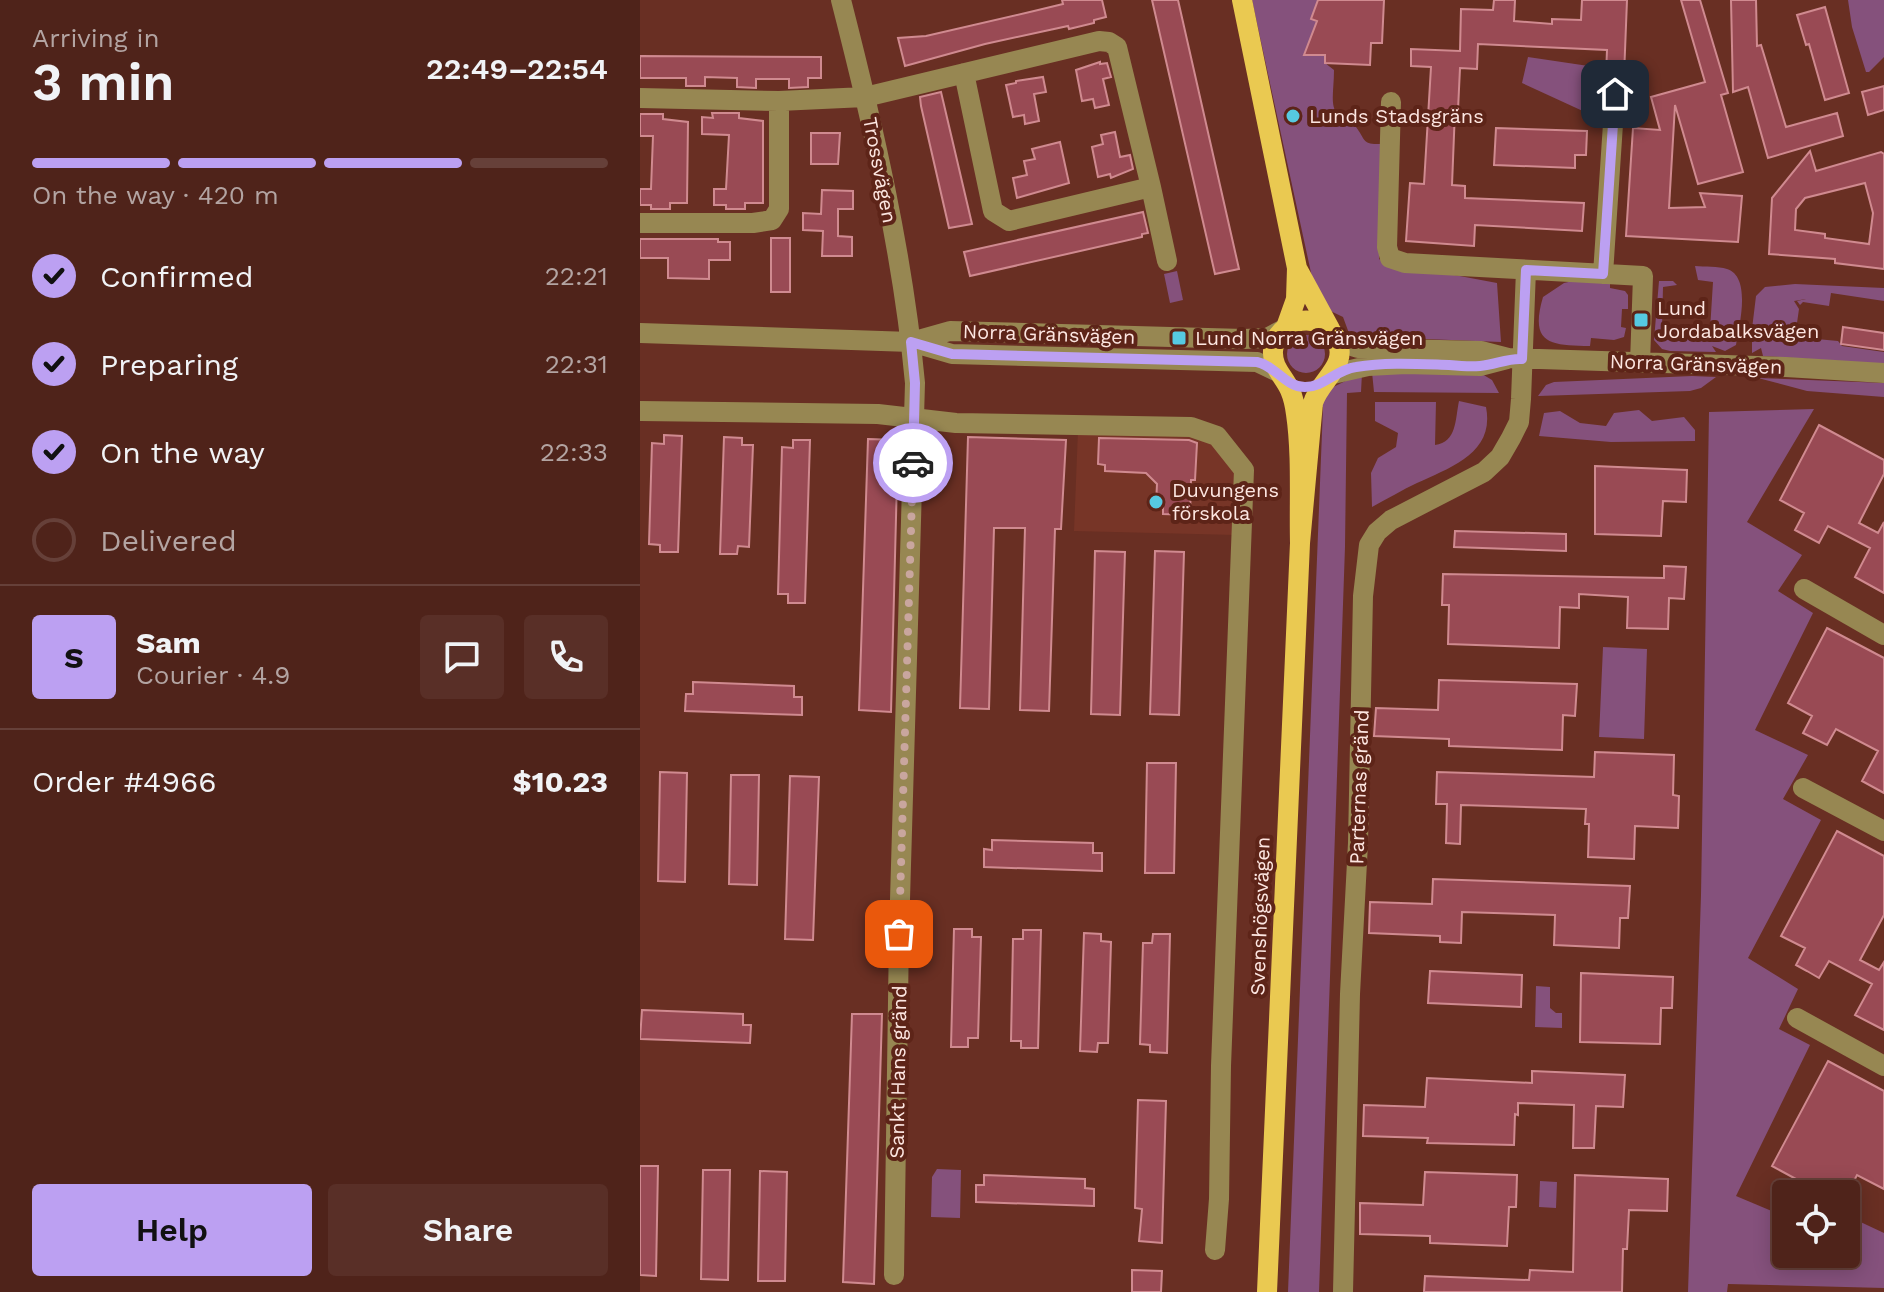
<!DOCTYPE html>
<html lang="en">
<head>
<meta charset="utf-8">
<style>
	:root { --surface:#4f231a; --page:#592f27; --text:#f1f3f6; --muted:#b3a4a2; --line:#664039; --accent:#bca0f2 }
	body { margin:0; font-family:"Work Sans",sans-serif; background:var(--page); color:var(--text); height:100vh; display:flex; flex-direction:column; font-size:30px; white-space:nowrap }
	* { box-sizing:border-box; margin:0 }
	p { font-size:26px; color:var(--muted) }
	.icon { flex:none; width:44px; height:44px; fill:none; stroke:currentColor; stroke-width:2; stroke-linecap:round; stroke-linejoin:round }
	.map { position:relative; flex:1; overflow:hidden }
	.sheet { display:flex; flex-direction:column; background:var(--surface); width:640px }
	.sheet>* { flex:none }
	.buttons { position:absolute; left:1132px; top:1180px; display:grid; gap:16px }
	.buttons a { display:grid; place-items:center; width:88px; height:88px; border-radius:8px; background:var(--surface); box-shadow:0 4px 20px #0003,0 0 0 2px var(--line); font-size:40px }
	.pin { position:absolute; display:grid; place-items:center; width:68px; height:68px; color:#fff; margin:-34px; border-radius:16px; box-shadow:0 4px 12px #0006 }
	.courier { position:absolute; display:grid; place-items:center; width:80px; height:80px; margin:-40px; border:6px solid #bca0f2; border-radius:50%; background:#fff; color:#222; box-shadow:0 2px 10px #0007 }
	.summary em { font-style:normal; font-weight:600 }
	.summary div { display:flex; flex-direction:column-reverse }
	.summary { display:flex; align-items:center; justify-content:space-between; height:136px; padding:0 32px }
	h1 { font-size:52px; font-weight:600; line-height:60px }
	.bar { display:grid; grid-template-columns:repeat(4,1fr); gap:12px 8px; align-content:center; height:96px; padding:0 32px }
	.bar i { height:10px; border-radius:6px; background:var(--line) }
	.bar .on { background:var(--accent) }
	.bar p { grid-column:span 4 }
	.line { display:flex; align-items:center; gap:20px; padding:0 32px; border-top:2px solid var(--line) }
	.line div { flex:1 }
	.round { display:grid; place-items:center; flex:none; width:84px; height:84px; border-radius:8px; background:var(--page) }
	ol { padding:0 32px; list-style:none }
	li { display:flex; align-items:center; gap:24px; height:88px }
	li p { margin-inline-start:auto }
	li .icon { padding:8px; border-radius:50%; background:var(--accent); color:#111; stroke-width:4 }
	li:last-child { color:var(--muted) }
	li i { width:44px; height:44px; border:4px solid var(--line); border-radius:50% }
	.button { display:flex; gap:16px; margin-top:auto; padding:16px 32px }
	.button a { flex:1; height:92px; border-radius:8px; background:var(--accent); color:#111; font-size:32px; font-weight:600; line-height:92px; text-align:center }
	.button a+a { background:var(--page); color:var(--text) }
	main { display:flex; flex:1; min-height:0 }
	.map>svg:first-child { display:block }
	.built { fill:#773527 }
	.green { fill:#85517c }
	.building { fill:#994a54; stroke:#d08a90; stroke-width:2; fill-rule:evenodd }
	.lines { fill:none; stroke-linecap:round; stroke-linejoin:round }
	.minor { stroke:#978752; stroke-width:20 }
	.major { stroke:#eac951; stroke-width:20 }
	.done { stroke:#c9a69e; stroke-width:8; stroke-dasharray:0 14.4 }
	.route { stroke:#bca0f2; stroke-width:10 }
	.poi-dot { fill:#56c9e1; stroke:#5d2418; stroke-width:3 }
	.labels { text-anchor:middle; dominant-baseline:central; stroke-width:8; stroke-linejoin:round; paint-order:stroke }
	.poi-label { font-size:20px; fill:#fde6e1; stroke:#5d2418; text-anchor:start }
	.street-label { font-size:20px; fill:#fde6e1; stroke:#5d2418 }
</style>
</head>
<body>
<main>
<section class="sheet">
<div class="summary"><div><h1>3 min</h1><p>Arriving in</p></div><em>22:49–22:54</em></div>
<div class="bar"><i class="on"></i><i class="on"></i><i class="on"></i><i></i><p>On the way · 420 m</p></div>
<ol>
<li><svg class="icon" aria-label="check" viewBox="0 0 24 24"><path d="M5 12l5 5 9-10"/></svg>Confirmed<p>22:21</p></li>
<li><svg class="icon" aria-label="check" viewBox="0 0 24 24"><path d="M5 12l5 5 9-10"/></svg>Preparing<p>22:31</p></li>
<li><svg class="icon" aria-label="check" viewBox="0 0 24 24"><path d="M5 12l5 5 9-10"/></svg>On the way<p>22:33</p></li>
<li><i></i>Delivered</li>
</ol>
<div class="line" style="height:144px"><b class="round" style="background:var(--accent);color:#111">S</b><div><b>Sam</b><p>Courier · 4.9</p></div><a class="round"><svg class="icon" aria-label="chat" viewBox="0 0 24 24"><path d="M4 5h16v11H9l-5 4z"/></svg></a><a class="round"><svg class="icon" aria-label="phone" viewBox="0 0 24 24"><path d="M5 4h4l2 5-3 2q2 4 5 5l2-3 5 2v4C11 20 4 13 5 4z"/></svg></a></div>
<div class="line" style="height:104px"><div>Order #4966</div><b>$10.23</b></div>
<div class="button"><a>Help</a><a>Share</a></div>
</section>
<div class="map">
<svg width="1244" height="1292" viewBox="0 0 1244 1292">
	<rect width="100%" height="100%" fill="#692f23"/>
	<path class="built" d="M438,430L558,432L579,443L598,474L596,535L434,531Z"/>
	<path class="green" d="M612,0H684L671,19L677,21L664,54L685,55V63L694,70C694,100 685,115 716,127C726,140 722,145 741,144L739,259L756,270L809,274L857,283L861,342L710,336L703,317L678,305Z
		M1208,0H1244V57L1229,72H1226L1212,27Z
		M888,57L962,68L958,118L882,83Z
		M1055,266C1065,267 1078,266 1087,269C1112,277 1099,326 1096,345L1085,351L1072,346L1076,352L1030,351L1022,349L1014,340L1019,281H1033L1037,285L1023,287L1022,328L1070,330L1073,282L1058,280Z
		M537,271L543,300L530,303L524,274Z
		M933,281L970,282V288L985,291L988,295V309H982L981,327L986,328L984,337L974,340L951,338L950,346C911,345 889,345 903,297L924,283Z
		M1155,284L1244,288V301L1191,293L1189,306L1163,302L1160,305L1157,301L1166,299L1154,301L1159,309L1155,337L1198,341L1202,346L1244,352V364L1123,356L1121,348L1112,353V329L1116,296L1125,287Z
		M647 354a19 19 0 1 1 38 0a19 19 0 1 1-38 0Z
		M732,372L842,374L852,380L859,393L734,392Z
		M722,373L721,392L707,393L705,547L679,1292H648L683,407L680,406L689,389Z
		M1052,376L1076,377L1061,388L1050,391L898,396L906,385L914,382Z
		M1118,378L1244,383V397L1167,391Z
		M819,401L846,407C855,453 811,467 777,483C762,490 747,499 732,507L731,473L738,458L756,447L758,433L735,421V402H796L795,445C817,442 815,420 819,401Z
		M1174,409L1107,522L1162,555L1138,591L1173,613L1115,730L1168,755L1143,799L1181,820L1108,958L1158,989L1139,1029L1170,1045L1096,1196L1146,1217V1254H1206V1235L1212,1218L1244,1233V1288L1088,1284L1087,1292H1048L1061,895L1069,412Z
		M999,410L1012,421L1044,417L1055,430V441L971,442L899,436L904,413L920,411L940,423L966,426L974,413Z
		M963,647L1007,649L1004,739L959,737Z
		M896,986L910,987V1008L916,1013H922V1028L895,1027Z
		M297,1169L321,1170L320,1218L291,1217L292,1177Z
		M900,1181L917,1182L916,1208L899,1207Z"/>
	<path class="building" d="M422,0H462L466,17L454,20V23L429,29L428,26L345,44L265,66L258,38L286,36L394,11L423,4Z
		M512,0H538L599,269L575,274Z
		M678,0H744L742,43H731L730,65L685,63V55H664L677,21L671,19Z
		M854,0H875L874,21L912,24V19L941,20L942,0H987L984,76L966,75L967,50L838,44L837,69L820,68L818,110H815L812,185L825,186V198L944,203L942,231L835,225L834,246L766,241L770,183L784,184L791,67L771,66V49L820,51L821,9L853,10Z
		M1041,0H1060L1088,93L1081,95L1103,172L1058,184L1035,105L1029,208L1065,207L1060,193L1102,196L1098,242L986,236L993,128L1020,130L1011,97L1065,82Z
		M1091,0H1116L1117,46L1121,45L1146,127L1197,113L1203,136L1128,158L1108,87L1093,92Z
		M1185,7L1209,93L1185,100L1169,44L1166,45L1157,15Z
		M0,56L181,57V78H168V87L149,88V79H116V88L97,87V78L65,77V86H46V78H0Z
		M460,62V64L467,63L471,77L463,79L469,105L455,108L453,99L442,101L436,70Z
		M403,77L406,92L394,94L399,121L385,124L384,115L373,117L366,85L376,83V81Z
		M1244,86V110L1228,115L1222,92Z
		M301,92L332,224L309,228L281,106L280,97Z
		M72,113H99V118L123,121V203H105V209H86V205H74V189H86L89,135L62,134V117L73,118Z
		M0,114H23V119L48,122L47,203H30V209H11V205H0V189H11L13,136H0Z
		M856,128L947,131L946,155H935V168L854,165Z
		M475,132L480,157L490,155L493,169L471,178L470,174L458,177L452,147L463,144L461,135Z
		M171,133H200L198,164H171Z
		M420,142L429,183L377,198L373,178L387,175L384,161L395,159L392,149Z
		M1170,151L1176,171L1241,152L1244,154V269L1195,263V259L1129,254L1132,198ZM1225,183L1233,213L1229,244L1185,238V234L1155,230L1156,209L1165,198Z
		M182,190L213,191V209H198V236L212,237V256H182L183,231L163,230V213L181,214Z
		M503,212L508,233L502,234V237L330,276L324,252Z
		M131,238H150V292H131Z
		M0,239H78V242H90V260H69V279L28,278V258H0Z
		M1203,327L1244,333V350L1201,344Z
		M1179,425L1244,460V474L1219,523L1238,533L1244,522V593L1215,577L1230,548L1188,526L1179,543L1155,530L1164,513L1140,500Z
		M24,435L42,436L38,552H20V545L9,544L12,443L24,444Z
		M84,437L102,438V445H113L109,547L98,546L97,554H80Z
		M328,437L426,440L421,529H415L409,711L380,710L385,528H354L349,709L320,708Z
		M459,438L549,440L557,443L555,480H551L550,515L523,514V504H516L517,484L506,473L465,471V465L458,464Z
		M228,439L258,440L251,712L219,710Z
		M153,440H170L165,603H148V594H138L142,447L153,448Z
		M955,466L1047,470L1046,502L1023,501L1021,536L955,534Z
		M815,531L926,534V551L814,547Z
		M455,551L485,552L480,715L451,714Z
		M515,551L544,552L539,715L510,714Z
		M1024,566L1046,567L1044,599L1029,598L1028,629L987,628L988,597L939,594V608L920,607L919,648L808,644L809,605H802L803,574L1024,578Z
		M1187,628L1244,658V793L1222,781L1238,751L1196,729L1187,745L1163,733L1172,716L1148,703Z
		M799,680L937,684L935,716L923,715L922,750L809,746V739L734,736L736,708L798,710Z
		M53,682L154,686V697H162V715L45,711L46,694H53Z
		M955,752L1034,755L1033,795L1039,796L1038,828L995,826L994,859L948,857L949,824H945L946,809L821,805L820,844L806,843L807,804H796L797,772L954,777Z
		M507,763H536L534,873H505Z
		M20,772L47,773L45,882L18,881Z
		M91,775H119L117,885L89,884Z
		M150,776L179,777L173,940L145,939Z
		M1197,831L1244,856V915L1220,960L1239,970L1244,962V1030L1215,1015L1232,984L1189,961L1179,978L1167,971L1156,965L1165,948L1141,936Z
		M352,840L453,843V853H462V871L344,867V849L352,850Z
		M793,879L990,886L988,918H980L979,948L914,945L915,915L822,912L821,943L800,942V936L729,933L730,902L792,904Z
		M314,929H332V937H341L338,1038H328V1047H311Z
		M383,930H401L398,1048H381V1041H371L373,939H383Z
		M444,933L461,934V941L471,942L468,1043H458L457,1052L440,1051Z
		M513,934H530L527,1053L510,1052V1045L500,1044L503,943H512Z
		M790,971L882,975L881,1007L788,1003Z
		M941,973L1033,977L1032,1008H1021L1020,1044L940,1042Z
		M2,1010L103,1014V1025H111L110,1043L0,1039Z
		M212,1014H242L234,1284L203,1282Z
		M1188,1061L1244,1091V1189L1217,1175L1207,1194H1148L1156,1179L1132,1166Z
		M892,1071L985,1075L983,1107L956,1106L954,1148H933L934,1105L878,1103V1115L875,1114L874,1145L787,1143L788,1138L723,1136L724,1105L785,1107L787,1078L892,1083Z
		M498,1100L526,1101L522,1243L499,1241L502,1209L495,1208Z
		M0,1166H18L16,1276L0,1275Z
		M63,1170H90L88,1280L61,1279Z
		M120,1171L147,1172L145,1281H118Z
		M785,1172L877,1175L876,1207H869L867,1246L790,1243V1236L720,1234V1203L783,1205Z
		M344,1175L445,1179V1188L454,1189V1206L336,1202V1185H344Z
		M935,1175L1028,1179L1027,1211L989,1210L987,1249H983L982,1292H784L785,1276L889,1280L890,1270L933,1272Z
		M492,1270L522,1271L521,1292H492Z"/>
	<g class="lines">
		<path class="minor" d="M201,0C233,125 263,254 275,383L259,934L254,1275
			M0,98L139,101L225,97L459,41L469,42L477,47L511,187L369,221L353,211L324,73
			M751,102L747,247L750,258L765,263L1003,276L1000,363
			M511,187L527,261
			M0,223H113L132,220L139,209V101
			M963,274L975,94
			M0,333L271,342L312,354L617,362L638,372
			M694,336L705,344L718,348L841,351L868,358L1146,367L1244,373
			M271,342L310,331L604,339L627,338L642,330
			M693,374L728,366L766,364L840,366L867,359
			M0,411L238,414L316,423L551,427L577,436L604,470L581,1066L579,1199L575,1250
			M1164,589L1244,635
			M1163,788L1244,831
			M1157,1018L1244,1066
			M703,1292L710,994L718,843L723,596L729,545L737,532L751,520L844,472L860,457L871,438L879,422L881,399L886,270"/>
		<path class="major" d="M602,0L657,268L656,299L646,327
			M658,270L690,329
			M627,1292L660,543L673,403C680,379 710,366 696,338C691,329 682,322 672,321C653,318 634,332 633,351C632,368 644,376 650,390C653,397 655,406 656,414C662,455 659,501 660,543"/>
	</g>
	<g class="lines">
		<path class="done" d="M259,934L273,463"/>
		<path class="route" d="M273,463L275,383L271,342L312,354L617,362C636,366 645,387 665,387C684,387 695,370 716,367C746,362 778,364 809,365C819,366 830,367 840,366C855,365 867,358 882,359L886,270L963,274L975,94"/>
	</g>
	<g class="poi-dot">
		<circle cx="653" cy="116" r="8"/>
		<rect x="993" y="312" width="16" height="16" rx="4"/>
		<rect x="531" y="330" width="16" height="16" rx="4"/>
		<circle cx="516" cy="502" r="8"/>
	</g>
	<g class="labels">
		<g class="poi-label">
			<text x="669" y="116">Lunds Stadsgräns</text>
			<text x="1017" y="308">Lund<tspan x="1017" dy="23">Jordabalksvägen</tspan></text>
			<text x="555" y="338">Lund Norra Gränsvägen</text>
			<text x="532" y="490">Duvungens<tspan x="532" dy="23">förskola</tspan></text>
		</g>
		<g class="street-label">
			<text transform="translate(240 170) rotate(79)">Trossvägen</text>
			<text transform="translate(409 334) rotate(2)">Norra Gränsvägen</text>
			<text transform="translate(1056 364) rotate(2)">Norra Gränsvägen</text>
			<text transform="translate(719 787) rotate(-88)">Parternas gränd</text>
			<text transform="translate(620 916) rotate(-88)">Svenshögsvägen</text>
			<text transform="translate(258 1072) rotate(-89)">Sankt Hans gränd</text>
		</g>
	</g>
</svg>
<div class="buttons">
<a><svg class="icon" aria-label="locate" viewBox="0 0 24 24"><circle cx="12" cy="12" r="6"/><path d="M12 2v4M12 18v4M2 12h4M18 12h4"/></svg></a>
</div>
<div class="pin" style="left:259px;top:934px;background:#ea580c"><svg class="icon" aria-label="bag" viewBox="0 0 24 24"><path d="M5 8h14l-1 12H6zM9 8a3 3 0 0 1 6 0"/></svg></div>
<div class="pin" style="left:975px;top:94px;background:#1f2937"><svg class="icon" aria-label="home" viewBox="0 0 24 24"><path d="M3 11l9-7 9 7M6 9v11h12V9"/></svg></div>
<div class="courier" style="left:273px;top:463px"><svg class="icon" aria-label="car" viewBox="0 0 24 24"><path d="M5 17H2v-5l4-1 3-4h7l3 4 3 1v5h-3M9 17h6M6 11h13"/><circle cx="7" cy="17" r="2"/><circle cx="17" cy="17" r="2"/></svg></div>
</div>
</main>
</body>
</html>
